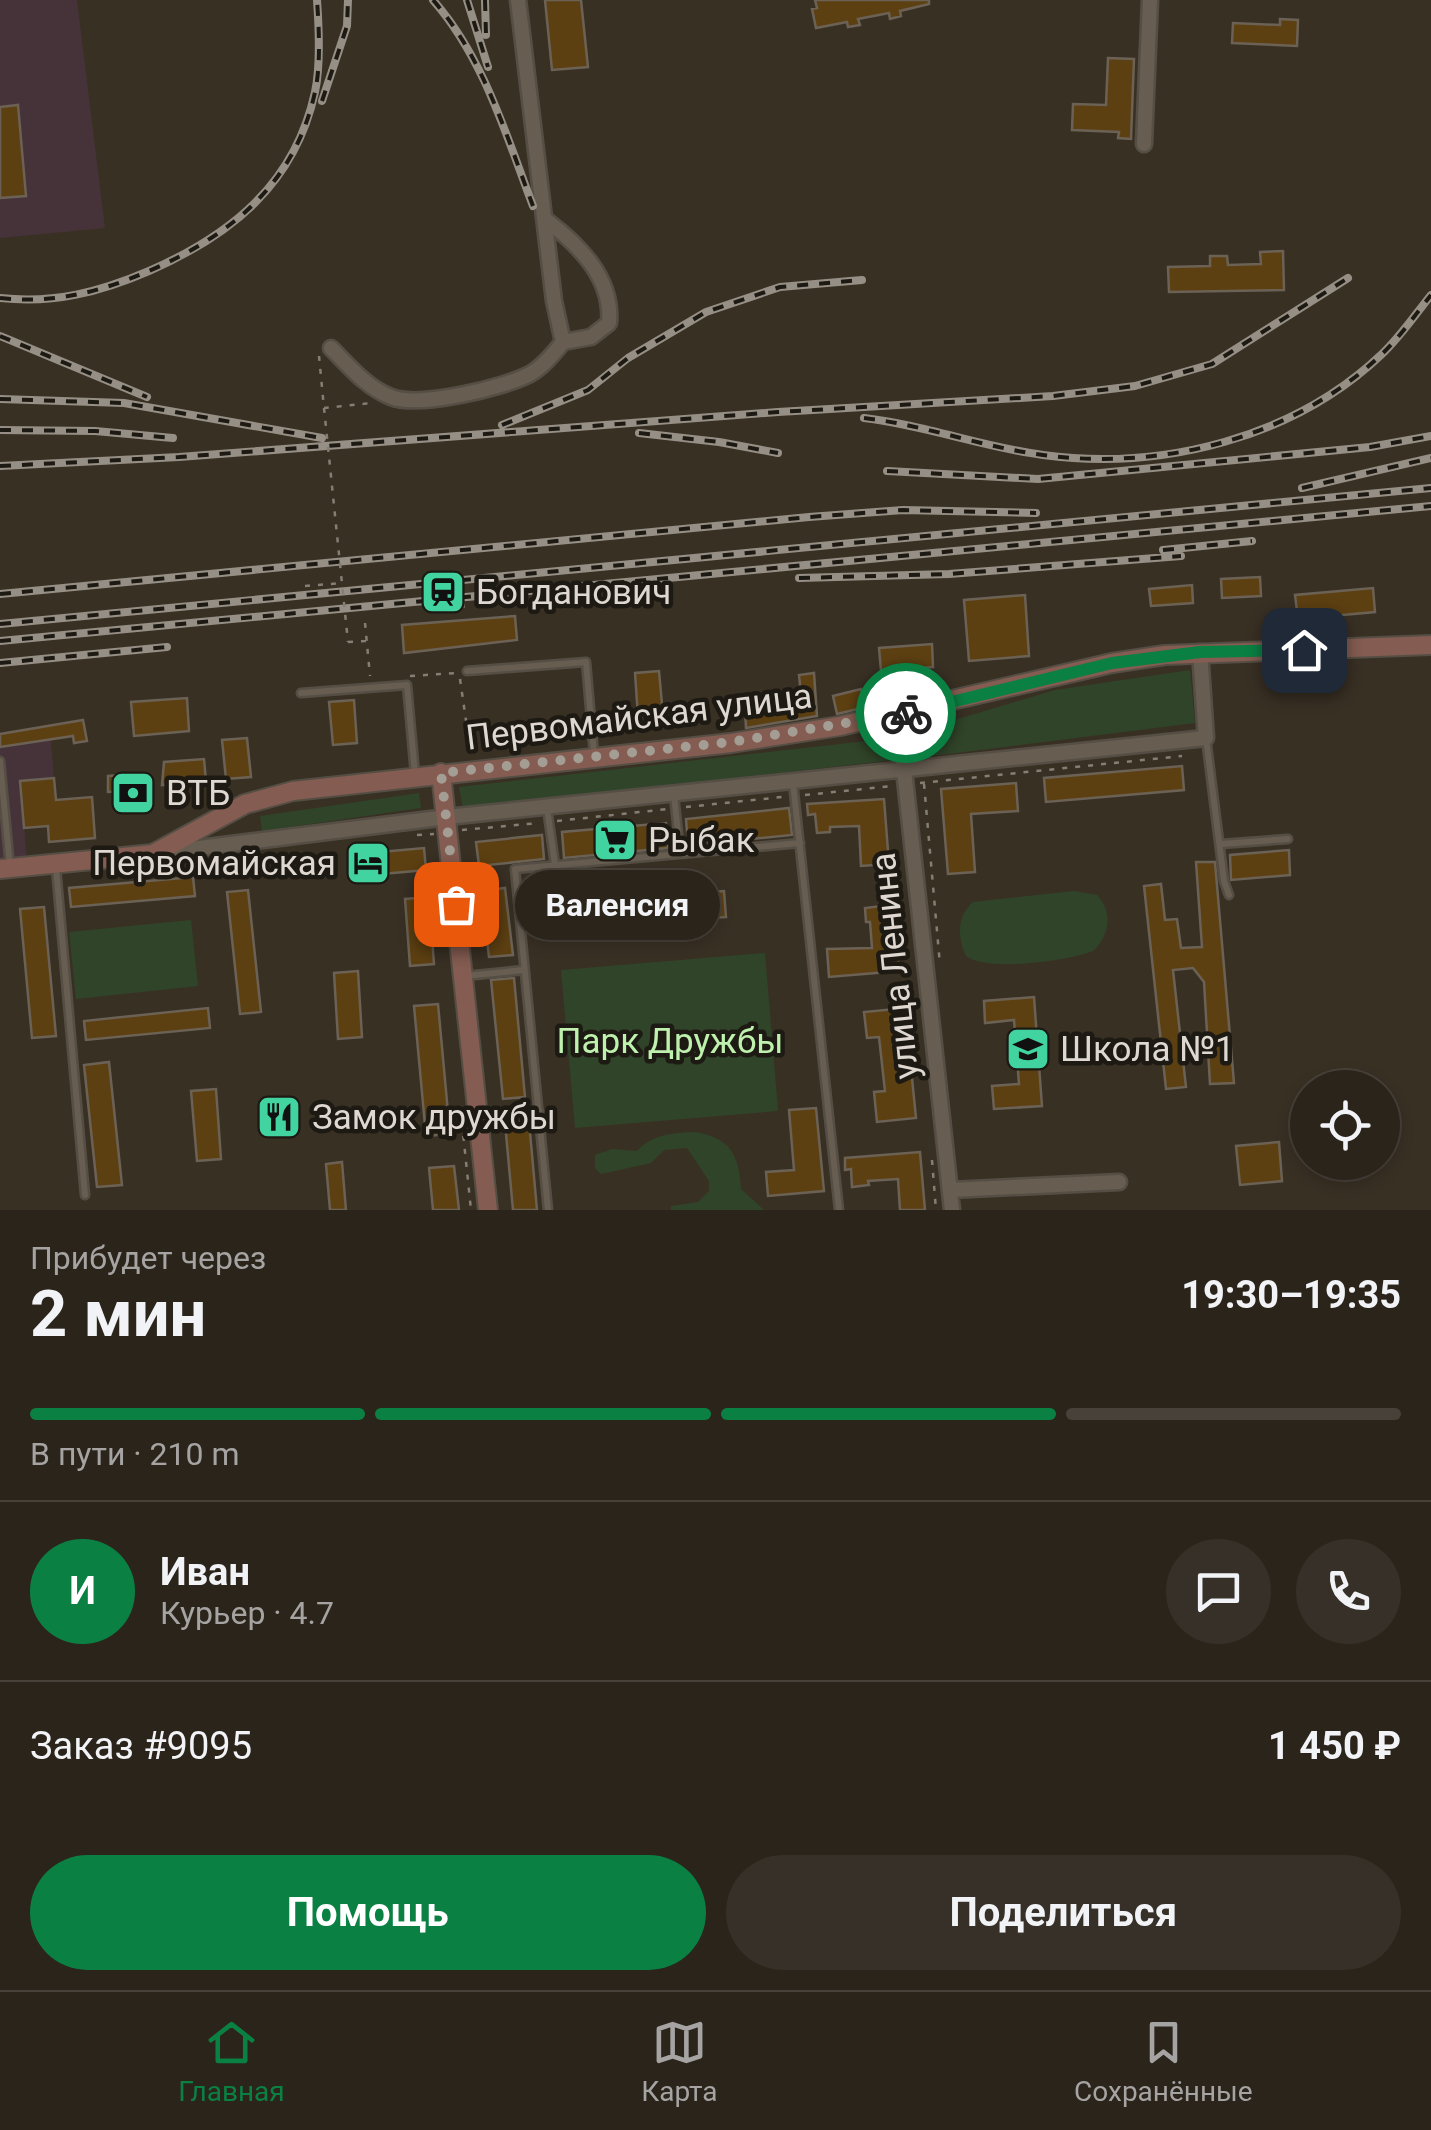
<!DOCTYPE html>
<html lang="ru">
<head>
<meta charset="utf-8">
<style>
	:root { --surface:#2b241b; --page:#373028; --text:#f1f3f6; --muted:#a6a4a3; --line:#47413a; --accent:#0b8043 }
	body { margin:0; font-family:Roboto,sans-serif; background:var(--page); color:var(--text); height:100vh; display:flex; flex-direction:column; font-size:38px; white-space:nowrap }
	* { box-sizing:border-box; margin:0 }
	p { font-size:32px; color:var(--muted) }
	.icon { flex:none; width:55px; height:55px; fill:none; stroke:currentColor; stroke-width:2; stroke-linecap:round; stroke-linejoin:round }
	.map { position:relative; height:1210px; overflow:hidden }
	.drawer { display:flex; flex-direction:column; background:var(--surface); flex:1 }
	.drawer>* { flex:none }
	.buttons { position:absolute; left:1290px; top:1070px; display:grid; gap:20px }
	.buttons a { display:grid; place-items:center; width:110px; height:110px; border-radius:50%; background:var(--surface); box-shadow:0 5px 15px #0003,0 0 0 2px var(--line); font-size:50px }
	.pin { position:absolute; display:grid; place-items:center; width:85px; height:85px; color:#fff; margin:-42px; border-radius:20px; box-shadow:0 5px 15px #0006 }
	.courier { position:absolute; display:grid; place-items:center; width:100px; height:100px; margin:-50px; border:8px solid #0b8043; border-radius:50%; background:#fff; color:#222; box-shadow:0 2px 12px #0007 }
	.bubble { position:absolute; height:70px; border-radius:35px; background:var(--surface); box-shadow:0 5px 15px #0003,0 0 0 2px var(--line); font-size:32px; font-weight:700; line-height:70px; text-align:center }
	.headline em { font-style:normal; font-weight:700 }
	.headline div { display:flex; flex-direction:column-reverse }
	.headline { display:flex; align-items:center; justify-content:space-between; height:170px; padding:0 30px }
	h1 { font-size:65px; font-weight:700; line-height:75px }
	.bar { display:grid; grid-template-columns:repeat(4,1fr); gap:15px 10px; align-content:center; height:120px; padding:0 30px }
	.bar i { height:12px; border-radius:8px; background:var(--line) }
	.bar .current { background:var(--accent) }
	.bar p { grid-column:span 4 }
	.line { display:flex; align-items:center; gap:25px; padding:0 30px; border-top:2px solid var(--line) }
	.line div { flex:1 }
	.round { display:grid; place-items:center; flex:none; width:105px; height:105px; border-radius:52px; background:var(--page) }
	.action { display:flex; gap:20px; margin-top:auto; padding:20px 30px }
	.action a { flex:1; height:115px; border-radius:60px; background:var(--accent); color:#fff; font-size:40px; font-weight:700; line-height:115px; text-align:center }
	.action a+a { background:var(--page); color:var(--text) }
	.tabs { display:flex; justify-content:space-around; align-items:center; height:140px; border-top:2px solid var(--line); background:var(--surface); font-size:28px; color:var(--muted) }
	.tabs a { display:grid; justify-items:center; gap:5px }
	.tabs .current { color:var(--accent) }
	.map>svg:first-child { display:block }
	.industrial { fill:#463339 }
	.green { fill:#304429 }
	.building { fill:#5d4012; stroke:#6b6154; stroke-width:2.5 }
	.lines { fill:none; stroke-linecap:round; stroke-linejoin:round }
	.lane-casing { stroke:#554e44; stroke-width:11 }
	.street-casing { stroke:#554e44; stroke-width:19 }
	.secondary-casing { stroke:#554e44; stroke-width:22 }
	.path { stroke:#857e74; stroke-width:2.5; stroke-dasharray:5 8; stroke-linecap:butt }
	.lane { stroke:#675d51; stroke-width:6 }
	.street { stroke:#675d51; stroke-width:14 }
	.secondary { stroke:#845c51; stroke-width:18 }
	.rail-casing { stroke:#968f85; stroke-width:8 }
	.rail { stroke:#1d1913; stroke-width:4; stroke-dasharray:11; stroke-linecap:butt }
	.path-bridge { stroke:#857e74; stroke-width:2.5; stroke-dasharray:5 8; stroke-linecap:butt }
	.done { stroke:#a49d94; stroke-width:10; stroke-dasharray:0 18 }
	.route { stroke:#0b8043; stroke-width:12 }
	.labels { text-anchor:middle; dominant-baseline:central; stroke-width:9; stroke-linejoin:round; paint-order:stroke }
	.poi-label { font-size:35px; fill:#ded8d1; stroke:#1d1913; text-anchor:start }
	.street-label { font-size:35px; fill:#ded8d1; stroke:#1d1913 }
	.park-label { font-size:35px; fill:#bff1ae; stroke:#1d1913 }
</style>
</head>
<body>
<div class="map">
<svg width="1431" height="1210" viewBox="0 0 1431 1210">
	<rect width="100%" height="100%" fill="#393024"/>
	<path class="industrial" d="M0,0H77L105,228L0,238Z
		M83,720L87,741L74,743L72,736L51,740L54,779L20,782L27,861L0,864V734Z"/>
	<path class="green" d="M1190,670L1195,723L924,757L921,730L1055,690Z
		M875,740L893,747L894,760L463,809L459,787Z
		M419,793L421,808L262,831L260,816Z
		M1074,891L1097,895C1113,912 1110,936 1093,951C1068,961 987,972 966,956C957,937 957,916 973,902Z
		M191,920L198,986L76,999L69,932Z
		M765,953L778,1111L575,1128L561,970Z
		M695,1132C730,1138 739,1154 741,1189L764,1210H671V1206L698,1202L709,1191V1181L687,1148L664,1150L651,1163L601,1174L595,1168V1155L612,1149L637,1151C653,1134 672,1133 695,1132Z"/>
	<path class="building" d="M545,0H581L588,67L552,70Z
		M815,0H929V4L900,11L901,16L890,19L889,13L858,19L860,25L848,27L847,22L816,28L812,9L817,8Z
		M1280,19L1298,20L1297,46L1232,43L1233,23L1280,25Z
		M1108,58L1134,59L1131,139L1118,138L1119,132L1072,130L1073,104L1106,105Z
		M18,105L26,196L0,198V107Z
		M1283,251L1284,290L1169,292L1168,267L1210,266V256H1227L1228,265L1261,264L1260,252Z
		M1260,577L1261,596L1222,598L1221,579Z
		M1192,585L1193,603L1151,606L1149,589Z
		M1373,588L1375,612L1298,619L1295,595Z
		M1025,595L1029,656L969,661L964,600Z
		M515,616L517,640L404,653L402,625Z
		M932,644L933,667L881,671L879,648Z
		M659,671L663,715L638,717L635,673Z
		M814,673L817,716L746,728L745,708L802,705L799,675Z
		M861,689L866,707L837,714L833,696Z
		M187,698L189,731L134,736L131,702Z
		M354,700L357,743L333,745L329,702Z
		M83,720L87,741L74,743L73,736L0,747V734Z
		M247,738L251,777L226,779L222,740Z
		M204,759L206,781L162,785L164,762Z
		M1182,766L1184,790L1046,802L1044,778Z
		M137,774L138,796L128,797L127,791L108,792V776Z
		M54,778L56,800L92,797L95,838L49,842L48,826L24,828L20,781Z
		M1016,783L1018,811L971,814L975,872L948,874L941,789Z
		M884,799L889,864L861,866L859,826L830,827V832L817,833L815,814L808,815L807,804Z
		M789,808L792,835L688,845L686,819Z
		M666,823L668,848L564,858L562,832Z
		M542,835L544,859L479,866L476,842Z
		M424,848L426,870L360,876L358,854Z
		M1289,850L1290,875L1231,880L1230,855Z
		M1196,862H1215L1234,1083L1210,1084L1204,982L1193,968L1173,970L1186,1087L1166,1089L1144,886L1161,884L1165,920L1177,919L1181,948L1202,947Z
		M193,877L195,896L71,907L69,888Z
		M505,888L513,955L489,957L481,891Z
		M248,890L261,1012L240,1014L227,892Z
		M724,891L726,917L712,918L711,914L662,917V924L651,925L649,896Z
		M429,897L434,964L410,966L405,899Z
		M894,898L899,971L829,977L827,949L872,948L870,922H866L865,908L882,906V899Z
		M44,907L56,1036L32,1038L20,909Z
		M358,971L362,1037L338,1039L334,973Z
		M514,978L525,1097L503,1099L491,980Z
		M1034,997L1042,1106L994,1109L992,1086L1019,1084L1014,1020L985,1023L984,1001Z
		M438,1004L450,1134L426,1136L414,1006Z
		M208,1008L210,1028L86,1040L84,1021Z
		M905,1008L916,1118L877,1122L874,1092L885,1091L879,1037L867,1038L864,1012Z
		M109,1062L122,1185L97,1187L84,1065Z
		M216,1089L221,1159L197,1161L191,1091Z
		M816,1108L824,1191L768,1196L766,1172L794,1170L789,1110Z
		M529,1121L537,1210H513L505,1123Z
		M1279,1142L1282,1181L1240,1185L1236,1146Z
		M920,1152L925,1210H900L898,1179L868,1181L869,1185L852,1187L851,1169L845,1170V1158Z
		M342,1162L346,1210H330L326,1164Z
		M454,1166L459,1210H433L429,1168Z"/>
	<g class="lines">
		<defs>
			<path id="lane" d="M467,671L586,662L594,754
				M301,693L407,685L415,774
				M1206,738L1224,881L1229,895
				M0,761L10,867
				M793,783L839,1210
				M674,795L680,852
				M547,808L555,865
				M1221,844L1288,839
				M56,868L85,1195
				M465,976L524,970
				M480,1117L539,1111
				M548,1210L515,869L800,843"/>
			<path id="street" d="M1144,144L1150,0
				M546,220C579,245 613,278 609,323L591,337L563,342
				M331,348C349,366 367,388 391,397C419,408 503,388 530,374C543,367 554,353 563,342L554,301L518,0
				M898,715L952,1210
				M159,853L447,817L1206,738L1200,652
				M950,1190L1119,1182"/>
			<path id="secondary" d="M441,773L488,1210
				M0,869L153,854L245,804L293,791L731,743L840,726L1112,663L1165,655L1431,645"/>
		</defs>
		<use href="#lane" class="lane-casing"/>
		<use href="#street" class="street-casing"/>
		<use href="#secondary" class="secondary-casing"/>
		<path class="path" d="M319,356L324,408L371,403
			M461,577L464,613
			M305,586L342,583
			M365,623L370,676
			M348,642L366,641
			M410,676L457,673
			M460,679L471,755
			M920,783L1182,756
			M924,784L940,965
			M805,795L892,786
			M686,807L782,797
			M557,821L668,809
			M462,830L539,823
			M417,835L434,834
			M462,1123L471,1210
			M932,1160L936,1210"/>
		<use href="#lane" class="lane"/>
		<use href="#street" class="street"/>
		<use href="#secondary" class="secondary"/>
		<defs>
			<path id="rail" d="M433,0C484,58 506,135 533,206
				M467,0L488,67
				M485,0L486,35
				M322,101L347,26L348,0
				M0,298C54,304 100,292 149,271C231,235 295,184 315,92C321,65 319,28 317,0
				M0,336L147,397
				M0,399L124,403L322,438
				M864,418C925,425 982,447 1043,455C1162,471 1294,438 1382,354C1400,337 1415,315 1431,295
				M502,425L588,390L628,358L706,312L780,287L862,280
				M0,430L95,431L173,438
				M639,433L719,442L778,453
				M0,466L179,457L778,412L1053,396L1135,386L1212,364L1348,278
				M887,471L1038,479L1370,447L1431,436
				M1302,488L1431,458
				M1163,550L1252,541
				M799,578L949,574L1181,556
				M0,594L809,517L903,510L1036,513
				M0,624L1431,488
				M0,641L1431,506
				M0,663L167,647"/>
		</defs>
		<use href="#rail" class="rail-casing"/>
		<use href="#rail" class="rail"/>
		<path class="path-bridge" d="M324,408L348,642"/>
	</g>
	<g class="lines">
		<path class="done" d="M456,904L441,773L731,742L906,713"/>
		<path class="route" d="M906,713L1112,663L1200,652L1304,650"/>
	</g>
	<defs>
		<symbol id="station-square" viewBox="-11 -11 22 22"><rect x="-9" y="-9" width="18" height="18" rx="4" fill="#41d4a1" stroke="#1d1913"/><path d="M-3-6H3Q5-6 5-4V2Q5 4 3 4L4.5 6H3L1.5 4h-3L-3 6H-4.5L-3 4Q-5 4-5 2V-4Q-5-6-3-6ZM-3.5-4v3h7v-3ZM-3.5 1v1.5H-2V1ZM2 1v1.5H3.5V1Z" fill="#111"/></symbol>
		<symbol id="bank-square" viewBox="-11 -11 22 22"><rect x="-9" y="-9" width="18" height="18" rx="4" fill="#41d4a1" stroke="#1d1913"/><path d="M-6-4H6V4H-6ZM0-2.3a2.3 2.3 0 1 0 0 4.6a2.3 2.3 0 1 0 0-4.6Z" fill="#111"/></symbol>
		<symbol id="supermarket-square" viewBox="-11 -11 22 22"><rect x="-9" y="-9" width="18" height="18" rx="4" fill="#41d4a1" stroke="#1d1913"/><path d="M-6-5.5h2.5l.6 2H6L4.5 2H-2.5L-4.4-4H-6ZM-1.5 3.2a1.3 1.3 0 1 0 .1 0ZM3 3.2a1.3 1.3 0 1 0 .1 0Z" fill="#111"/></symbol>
		<symbol id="hotel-square" viewBox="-11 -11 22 22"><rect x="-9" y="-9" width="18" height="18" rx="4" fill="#41d4a1" stroke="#1d1913"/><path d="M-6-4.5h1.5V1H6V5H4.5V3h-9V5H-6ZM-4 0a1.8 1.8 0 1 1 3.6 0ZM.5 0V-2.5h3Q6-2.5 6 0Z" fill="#111"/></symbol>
		<symbol id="school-square" viewBox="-11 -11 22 22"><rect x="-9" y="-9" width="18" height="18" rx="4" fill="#41d4a1" stroke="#1d1913"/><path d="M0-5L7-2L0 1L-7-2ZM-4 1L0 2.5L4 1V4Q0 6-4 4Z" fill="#111"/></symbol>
		<symbol id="restaurant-square" viewBox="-11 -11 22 22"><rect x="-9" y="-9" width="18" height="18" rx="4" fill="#41d4a1" stroke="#1d1913"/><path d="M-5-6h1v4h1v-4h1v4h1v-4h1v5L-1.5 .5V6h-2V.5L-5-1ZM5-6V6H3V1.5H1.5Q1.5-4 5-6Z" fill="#111"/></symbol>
	</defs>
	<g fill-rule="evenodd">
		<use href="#station-square" x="418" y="567" width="50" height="50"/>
		<use href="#bank-square" x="108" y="768" width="50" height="50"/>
		<use href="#supermarket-square" x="590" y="815" width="50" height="50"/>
		<use href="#hotel-square" x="343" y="838" width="50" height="50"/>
		<use href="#school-square" x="1003" y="1024" width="50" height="50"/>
		<use href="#restaurant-square" x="254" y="1092" width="50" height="50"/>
	</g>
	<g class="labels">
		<g class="poi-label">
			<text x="476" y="592">Богданович</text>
			<text x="166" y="793">ВТБ</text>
			<text x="648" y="840">Рыбак</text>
			<text x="336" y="863" text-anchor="end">Первомайская</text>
			<text x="1060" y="1049">Школа №1</text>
			<text x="312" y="1117">Замок дружбы</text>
		</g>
		<g class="street-label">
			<text transform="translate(639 717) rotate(-7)">Первомайская улица</text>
			<text transform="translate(895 966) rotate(-96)">улица Ленина</text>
		</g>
		<g class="park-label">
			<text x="670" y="1041">Парк Дружбы</text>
		</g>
	</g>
</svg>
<div class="buttons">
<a><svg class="icon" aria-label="locate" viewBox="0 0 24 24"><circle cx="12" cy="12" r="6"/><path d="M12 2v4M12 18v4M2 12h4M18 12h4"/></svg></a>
</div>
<div class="pin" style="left:456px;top:904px;background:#ea580c"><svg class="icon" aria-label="bag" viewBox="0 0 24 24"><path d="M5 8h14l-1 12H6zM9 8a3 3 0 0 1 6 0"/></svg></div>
<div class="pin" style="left:1304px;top:650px;background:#1f2937"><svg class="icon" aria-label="home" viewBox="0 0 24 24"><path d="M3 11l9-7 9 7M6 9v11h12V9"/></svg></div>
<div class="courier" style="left:906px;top:713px"><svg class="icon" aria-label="bike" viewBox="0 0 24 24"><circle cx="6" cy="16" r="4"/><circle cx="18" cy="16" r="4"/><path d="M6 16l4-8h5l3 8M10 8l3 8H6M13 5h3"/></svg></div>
<div class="bubble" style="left:515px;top:870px;width:205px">Валенсия</div>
</div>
<section class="drawer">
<div class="headline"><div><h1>2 мин</h1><p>Прибудет через</p></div><em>19:30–19:35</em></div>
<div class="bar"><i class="current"></i><i class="current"></i><i class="current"></i><i></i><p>В пути · 210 m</p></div>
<div class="line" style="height:180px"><b class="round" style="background:var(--accent);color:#fff">И</b><div><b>Иван</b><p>Курьер · 4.7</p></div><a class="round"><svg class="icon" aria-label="chat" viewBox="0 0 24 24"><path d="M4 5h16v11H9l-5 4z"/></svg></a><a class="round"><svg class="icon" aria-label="phone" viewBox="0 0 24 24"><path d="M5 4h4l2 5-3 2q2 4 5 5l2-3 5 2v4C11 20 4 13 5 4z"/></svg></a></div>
<div class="line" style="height:130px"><div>Заказ #9095</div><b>1 450 ₽</b></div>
<div class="action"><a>Помощь</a><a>Поделиться</a></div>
</section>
<nav class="tabs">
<a class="current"><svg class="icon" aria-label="home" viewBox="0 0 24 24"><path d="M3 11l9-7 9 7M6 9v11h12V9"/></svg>Главная</a>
<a><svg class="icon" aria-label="map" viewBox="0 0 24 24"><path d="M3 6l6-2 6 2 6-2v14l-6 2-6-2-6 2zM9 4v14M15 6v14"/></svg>Карта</a>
<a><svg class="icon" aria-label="saved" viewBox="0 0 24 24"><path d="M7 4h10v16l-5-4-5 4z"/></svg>Сохранённые</a>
</nav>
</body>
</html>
